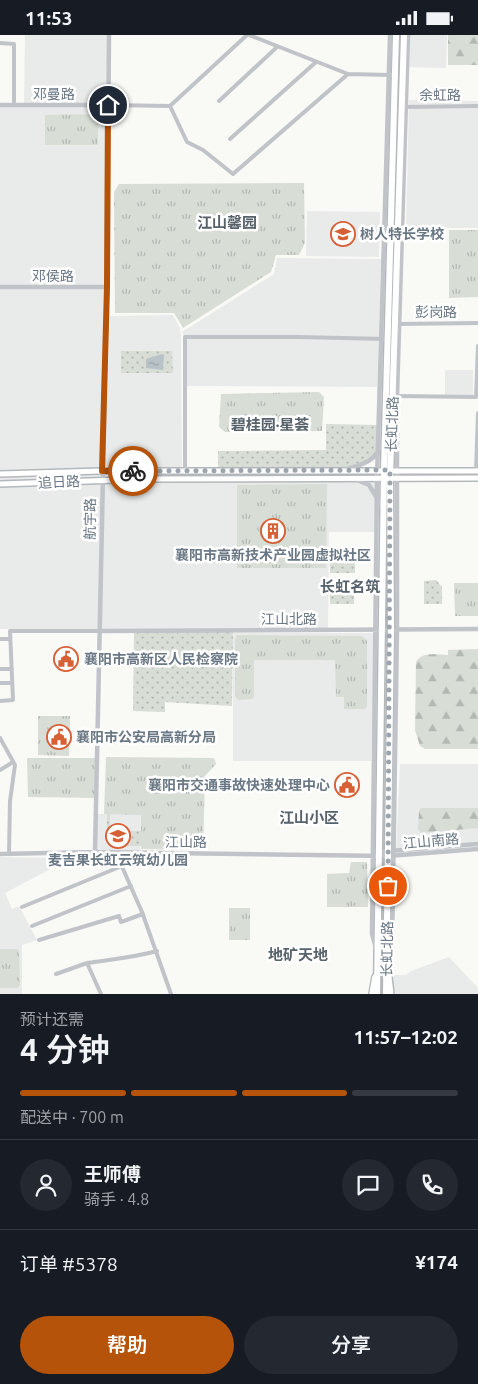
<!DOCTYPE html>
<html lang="zh">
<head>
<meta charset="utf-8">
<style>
	:root { --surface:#171b24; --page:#242831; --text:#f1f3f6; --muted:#9ea1a6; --line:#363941; --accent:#b45309 }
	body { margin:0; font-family:Ubuntu,"Noto Sans SC",sans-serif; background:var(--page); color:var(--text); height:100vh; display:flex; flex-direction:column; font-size:19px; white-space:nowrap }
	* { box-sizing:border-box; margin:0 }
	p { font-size:16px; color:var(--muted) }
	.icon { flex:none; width:28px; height:28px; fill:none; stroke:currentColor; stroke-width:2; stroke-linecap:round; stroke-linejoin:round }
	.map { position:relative; height:959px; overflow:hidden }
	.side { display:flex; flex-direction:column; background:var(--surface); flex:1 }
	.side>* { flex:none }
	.pin { position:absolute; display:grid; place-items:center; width:42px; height:42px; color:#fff; margin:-21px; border:2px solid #fff; border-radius:50%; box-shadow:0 1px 5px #0007 }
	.courier { position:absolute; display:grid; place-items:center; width:50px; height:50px; margin:-25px; border:4px solid #b45309; border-radius:50%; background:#fff; color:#222; box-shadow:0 1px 6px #0007 }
	.head em { font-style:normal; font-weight:600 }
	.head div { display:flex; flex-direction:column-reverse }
	.head { display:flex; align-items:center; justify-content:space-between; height:85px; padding:0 20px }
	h1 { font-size:32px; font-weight:600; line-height:38px }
	.bar { display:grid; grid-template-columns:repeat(4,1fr); gap:8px 5px; align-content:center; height:60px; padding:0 20px }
	.bar i { height:6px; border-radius:4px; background:var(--line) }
	.bar .current { background:var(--accent) }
	.bar p { grid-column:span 4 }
	.line { display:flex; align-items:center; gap:12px; padding:0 20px; border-top:1px solid var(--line) }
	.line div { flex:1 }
	.round { display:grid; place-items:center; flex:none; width:52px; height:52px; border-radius:26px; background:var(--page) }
	.button { display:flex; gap:10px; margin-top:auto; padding:10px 20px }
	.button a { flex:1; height:58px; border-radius:30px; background:var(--accent); color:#fff; font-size:20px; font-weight:600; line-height:58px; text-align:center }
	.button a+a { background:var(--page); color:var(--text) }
	.status { display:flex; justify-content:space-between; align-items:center; height:35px; padding:0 25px; background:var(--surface); direction:ltr }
	.status svg { height:14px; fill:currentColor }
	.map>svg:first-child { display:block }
	.built { fill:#e9eaea }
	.grass { fill:url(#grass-tufts) }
	.forest { fill:url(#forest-firs) }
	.park { fill:url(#park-dots) }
	.water { fill:url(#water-ripples) }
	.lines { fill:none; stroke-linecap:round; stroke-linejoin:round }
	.secondary-casing { stroke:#b3b8bd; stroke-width:8 }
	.primary-casing { stroke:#b4b8bc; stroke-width:8 }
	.trunk-casing { stroke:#b4b8bb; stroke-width:9 }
	.minor { stroke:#c0c4c8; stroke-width:4 }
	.tertiary { stroke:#c0c4c8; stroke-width:4.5 }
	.secondary { stroke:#fff; stroke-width:5 }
	.primary { stroke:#fff; stroke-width:5.5 }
	.trunk { stroke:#fff; stroke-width:6 }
	.done { stroke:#9ca5ad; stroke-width:5; stroke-dasharray:0 9 }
	.route { stroke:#b45309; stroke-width:6 }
	.labels { text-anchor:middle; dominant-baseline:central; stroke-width:5; stroke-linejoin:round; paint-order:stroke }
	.street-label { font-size:14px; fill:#6a7885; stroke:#fff }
	.poi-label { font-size:14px; font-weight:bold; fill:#6a7885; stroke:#fff; text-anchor:start }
	.neighbourhood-label { font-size:15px; font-weight:bold; fill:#57626b; stroke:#fff }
</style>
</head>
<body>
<div class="status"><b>11:53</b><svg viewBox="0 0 49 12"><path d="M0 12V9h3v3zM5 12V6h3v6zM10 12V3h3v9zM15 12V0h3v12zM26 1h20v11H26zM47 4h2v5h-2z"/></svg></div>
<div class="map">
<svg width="478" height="959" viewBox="0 0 478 959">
	<defs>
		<pattern id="grass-tufts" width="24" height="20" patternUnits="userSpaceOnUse" patternTransform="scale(1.25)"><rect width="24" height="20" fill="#d8ddd6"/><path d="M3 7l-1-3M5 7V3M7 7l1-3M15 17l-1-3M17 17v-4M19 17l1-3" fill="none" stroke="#b3b8b3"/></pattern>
		<pattern id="forest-firs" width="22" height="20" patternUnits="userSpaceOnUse" patternTransform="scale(1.25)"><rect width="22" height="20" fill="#d8ddd6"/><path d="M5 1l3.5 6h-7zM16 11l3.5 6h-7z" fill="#b3b8b3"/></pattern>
		<pattern id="park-dots" width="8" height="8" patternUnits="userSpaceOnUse" patternTransform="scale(1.25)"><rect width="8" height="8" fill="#d8ddd6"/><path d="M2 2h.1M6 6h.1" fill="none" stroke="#b3b8b3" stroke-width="1.8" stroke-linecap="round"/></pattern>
		<pattern id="water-ripples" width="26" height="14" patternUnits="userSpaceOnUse" patternTransform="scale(1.25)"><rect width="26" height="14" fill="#b9c3c7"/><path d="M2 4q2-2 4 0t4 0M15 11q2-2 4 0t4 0" fill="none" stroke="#9aa3a7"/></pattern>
	</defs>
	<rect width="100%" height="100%" fill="#f9f9f6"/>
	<path class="built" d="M25,0H109L107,252L101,445L377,443V497H329L328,595L0,594V70H24Z
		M410,0H447L446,33L409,32Z
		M409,65L478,66V193H406Z
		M307,176L380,177L379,222L306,221Z
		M277,223L381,224L377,352L185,351V303L182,297L274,239Z
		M173,280L180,293L181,302L182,432L105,434L110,281Z
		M445,335H473V360H445Z
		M233,598H374L371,726H233Z
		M400,729H478V808L396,815Z
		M96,779H141L140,818L95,817Z
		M0,822L59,823L60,829L5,858L12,874L19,871L37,905L22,910V959H0Z
		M449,922L478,953V959H391L389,940H406L411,936Z"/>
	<path class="grass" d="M98,79V110H45V80Z
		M304,148L305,208L299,220H276L271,237L183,293L174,278H115L114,157L119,149Z
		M449,195H478V262L449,263Z
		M319,357L324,362L322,396L225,397L219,392L221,359Z
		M327,449L326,533H237V450Z
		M454,548H478V581H455Z
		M237,600L362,601L367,606V671L365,674H344V662H336L335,625H254V662L252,664L238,665L235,661V604Z
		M38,681H70L69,721L38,720Z
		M106,722L214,723L216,729L205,741L203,815L141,814V780L104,779Z
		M27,723H97V763L28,762Z
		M351,827H367L368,872H327V839L349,838Z
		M229,873H250V905H229Z
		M0,914H17L19,916L20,950L18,953H0Z"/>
	<path class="forest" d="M448,0H478V30H448Z
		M478,614V714H425L420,711L415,695L416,627C422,616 437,620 448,620V615Z
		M421,773H478V793L421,798L418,794L419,776Z"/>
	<path class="park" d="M121,316H172L173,338H121Z
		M326,389L378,390L377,419L371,426L341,435L218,436V416L326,415Z
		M330,522L355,523V538H330Z
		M436,545L442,552V569H424V546Z
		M330,554H354V569H330Z
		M233,595L232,671L165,667V677L133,676L134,596Z
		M107,779H110V792L113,796H141V811H112L107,801Z"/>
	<path class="water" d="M162,319L164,320L163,335L146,333V324Z"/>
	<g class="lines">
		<defs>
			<path id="secondary" d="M0,439L101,436H478
				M0,449L147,444L478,443
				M389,942L391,959"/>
			<path id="primary" d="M372,959L375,942"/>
			<path id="trunk" d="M377,959L384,435L396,0
				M386,959L391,595L390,443L404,0"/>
		</defs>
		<use href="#secondary" class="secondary-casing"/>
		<use href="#primary" class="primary-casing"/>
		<use href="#trunk" class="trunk-casing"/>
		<path class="minor" d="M249,0L348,39L391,40
			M0,8L14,9V70
			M219,66L277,12
			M107,70L170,71L187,107L203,115L233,139L348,39
			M170,71L247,0
			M403,72L478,71
			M230,104L316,27
			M397,289L478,288
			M397,361L476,362L478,311
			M185,436V302H298L387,304
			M476,436L478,378
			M0,604H10
			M0,634H12
			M0,648H12
			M0,666L13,665L10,596H100
			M0,703L15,730L10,766L9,819
			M0,735L13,727
			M116,818L142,877L171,959
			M22,872L122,831
			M32,891L131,851
			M39,905L119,881L121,887L143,879
			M87,928C112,924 132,923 157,916
			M56,939L87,928L101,959"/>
		<path class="tertiary" d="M0,70H107
			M0,252H107
			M343,435C363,430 378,426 383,404
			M357,445L369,450L383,473
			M100,596L478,594
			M95,817L107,252L109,0
			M378,817L478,809
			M0,819L95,817L388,821L478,814
			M376,913L372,899L377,443L390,0
			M388,925L392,915L397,594V361L408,0"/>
		<use href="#secondary" class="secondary"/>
		<use href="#primary" class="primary"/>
		<use href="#trunk" class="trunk"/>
	</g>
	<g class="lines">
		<path class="done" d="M133,436L390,435L388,851"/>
		<path class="route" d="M108,70L107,252L102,436H133"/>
	</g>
	<defs>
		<symbol id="school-ring" viewBox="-11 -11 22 22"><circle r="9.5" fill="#fff" stroke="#d86037" stroke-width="1.5"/><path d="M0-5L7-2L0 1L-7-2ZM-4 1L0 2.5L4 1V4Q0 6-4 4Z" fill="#d86037"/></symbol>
		<symbol id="building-ring" viewBox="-11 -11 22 22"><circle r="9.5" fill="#fff" stroke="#d86037" stroke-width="1.5"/><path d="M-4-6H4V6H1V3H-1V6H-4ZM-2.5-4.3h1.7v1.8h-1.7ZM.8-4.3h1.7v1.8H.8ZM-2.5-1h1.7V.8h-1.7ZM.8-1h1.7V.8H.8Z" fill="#d86037"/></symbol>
		<symbol id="civic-ring" viewBox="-11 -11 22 22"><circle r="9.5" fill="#fff" stroke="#d86037" stroke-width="1.5"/><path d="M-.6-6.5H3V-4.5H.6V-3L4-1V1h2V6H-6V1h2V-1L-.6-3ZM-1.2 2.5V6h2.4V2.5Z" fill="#d86037"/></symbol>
	</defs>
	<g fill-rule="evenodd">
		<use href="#school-ring" x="329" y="185" width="28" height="28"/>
		<use href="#building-ring" x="259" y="482" width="28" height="28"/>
		<use href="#civic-ring" x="52" y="610" width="28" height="28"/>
		<use href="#civic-ring" x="45" y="688" width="28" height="28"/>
		<use href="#civic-ring" x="333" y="736" width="28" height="28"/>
		<use href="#school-ring" x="104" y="787" width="28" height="28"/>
	</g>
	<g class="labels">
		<g class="street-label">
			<text x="54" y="59">邓曼路</text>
			<text x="440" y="60">余虹路</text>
			<text x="53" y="241">邓侯路</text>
			<text x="436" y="277">彭岗路</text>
			<text transform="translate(392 389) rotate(-88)">长虹北路</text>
			<text transform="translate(59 447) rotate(-3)">追日路</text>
			<text transform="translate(90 484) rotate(-89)">航宇路</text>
			<text x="289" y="584">江山北路</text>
			<text transform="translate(431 806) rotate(-5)">江山南路</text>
			<text x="186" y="807">江山路</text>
			<text transform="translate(387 914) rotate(-89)">长虹北路</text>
		</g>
		<g class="poi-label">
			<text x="360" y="199">树人特长学校</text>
			<text x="273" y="520" text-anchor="middle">襄阳市高新技术产业园虚拟社区</text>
			<text x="84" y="624">襄阳市高新区人民检察院</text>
			<text x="76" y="702">襄阳市公安局高新分局</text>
			<text x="330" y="750" text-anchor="end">襄阳市交通事故快速处理中心</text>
			<text x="118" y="825" text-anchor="middle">麦吉果长虹云筑幼儿园</text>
		</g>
		<g class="neighbourhood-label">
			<text x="227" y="187">江山馨园</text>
			<text x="270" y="389">碧桂园·星荟</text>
			<text x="350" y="551">长虹名筑</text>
			<text x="309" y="782">江山小区</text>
			<text x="298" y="919">地矿天地</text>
		</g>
	</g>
</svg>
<div class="pin" style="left:388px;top:851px;background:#ea580c"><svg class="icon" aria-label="bag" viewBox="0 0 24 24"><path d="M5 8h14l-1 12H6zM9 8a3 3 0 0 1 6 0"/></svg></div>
<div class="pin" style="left:108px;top:70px;background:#1f2937"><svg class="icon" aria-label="home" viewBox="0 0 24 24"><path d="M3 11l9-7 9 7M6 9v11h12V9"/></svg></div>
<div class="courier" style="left:133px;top:436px"><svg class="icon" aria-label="bike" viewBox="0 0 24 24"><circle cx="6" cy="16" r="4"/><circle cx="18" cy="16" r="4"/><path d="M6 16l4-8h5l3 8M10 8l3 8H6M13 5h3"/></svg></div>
</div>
<section class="side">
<div class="head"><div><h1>4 分钟</h1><p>预计还需</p></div><em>11:57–12:02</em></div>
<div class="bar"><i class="current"></i><i class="current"></i><i class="current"></i><i></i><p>配送中 · 700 m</p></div>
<div class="line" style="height:90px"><a class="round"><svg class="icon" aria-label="person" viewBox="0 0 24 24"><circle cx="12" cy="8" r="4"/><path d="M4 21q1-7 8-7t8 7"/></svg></a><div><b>王师傅</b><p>骑手 · 4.8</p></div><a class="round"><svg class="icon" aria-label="chat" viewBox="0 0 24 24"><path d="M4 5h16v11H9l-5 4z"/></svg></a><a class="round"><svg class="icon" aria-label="phone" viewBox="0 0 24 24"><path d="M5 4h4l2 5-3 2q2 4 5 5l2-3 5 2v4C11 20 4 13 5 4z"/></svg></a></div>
<div class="line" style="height:65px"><div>订单 #5378</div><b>¥174</b></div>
<div class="button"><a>帮助</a><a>分享</a></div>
</section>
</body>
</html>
